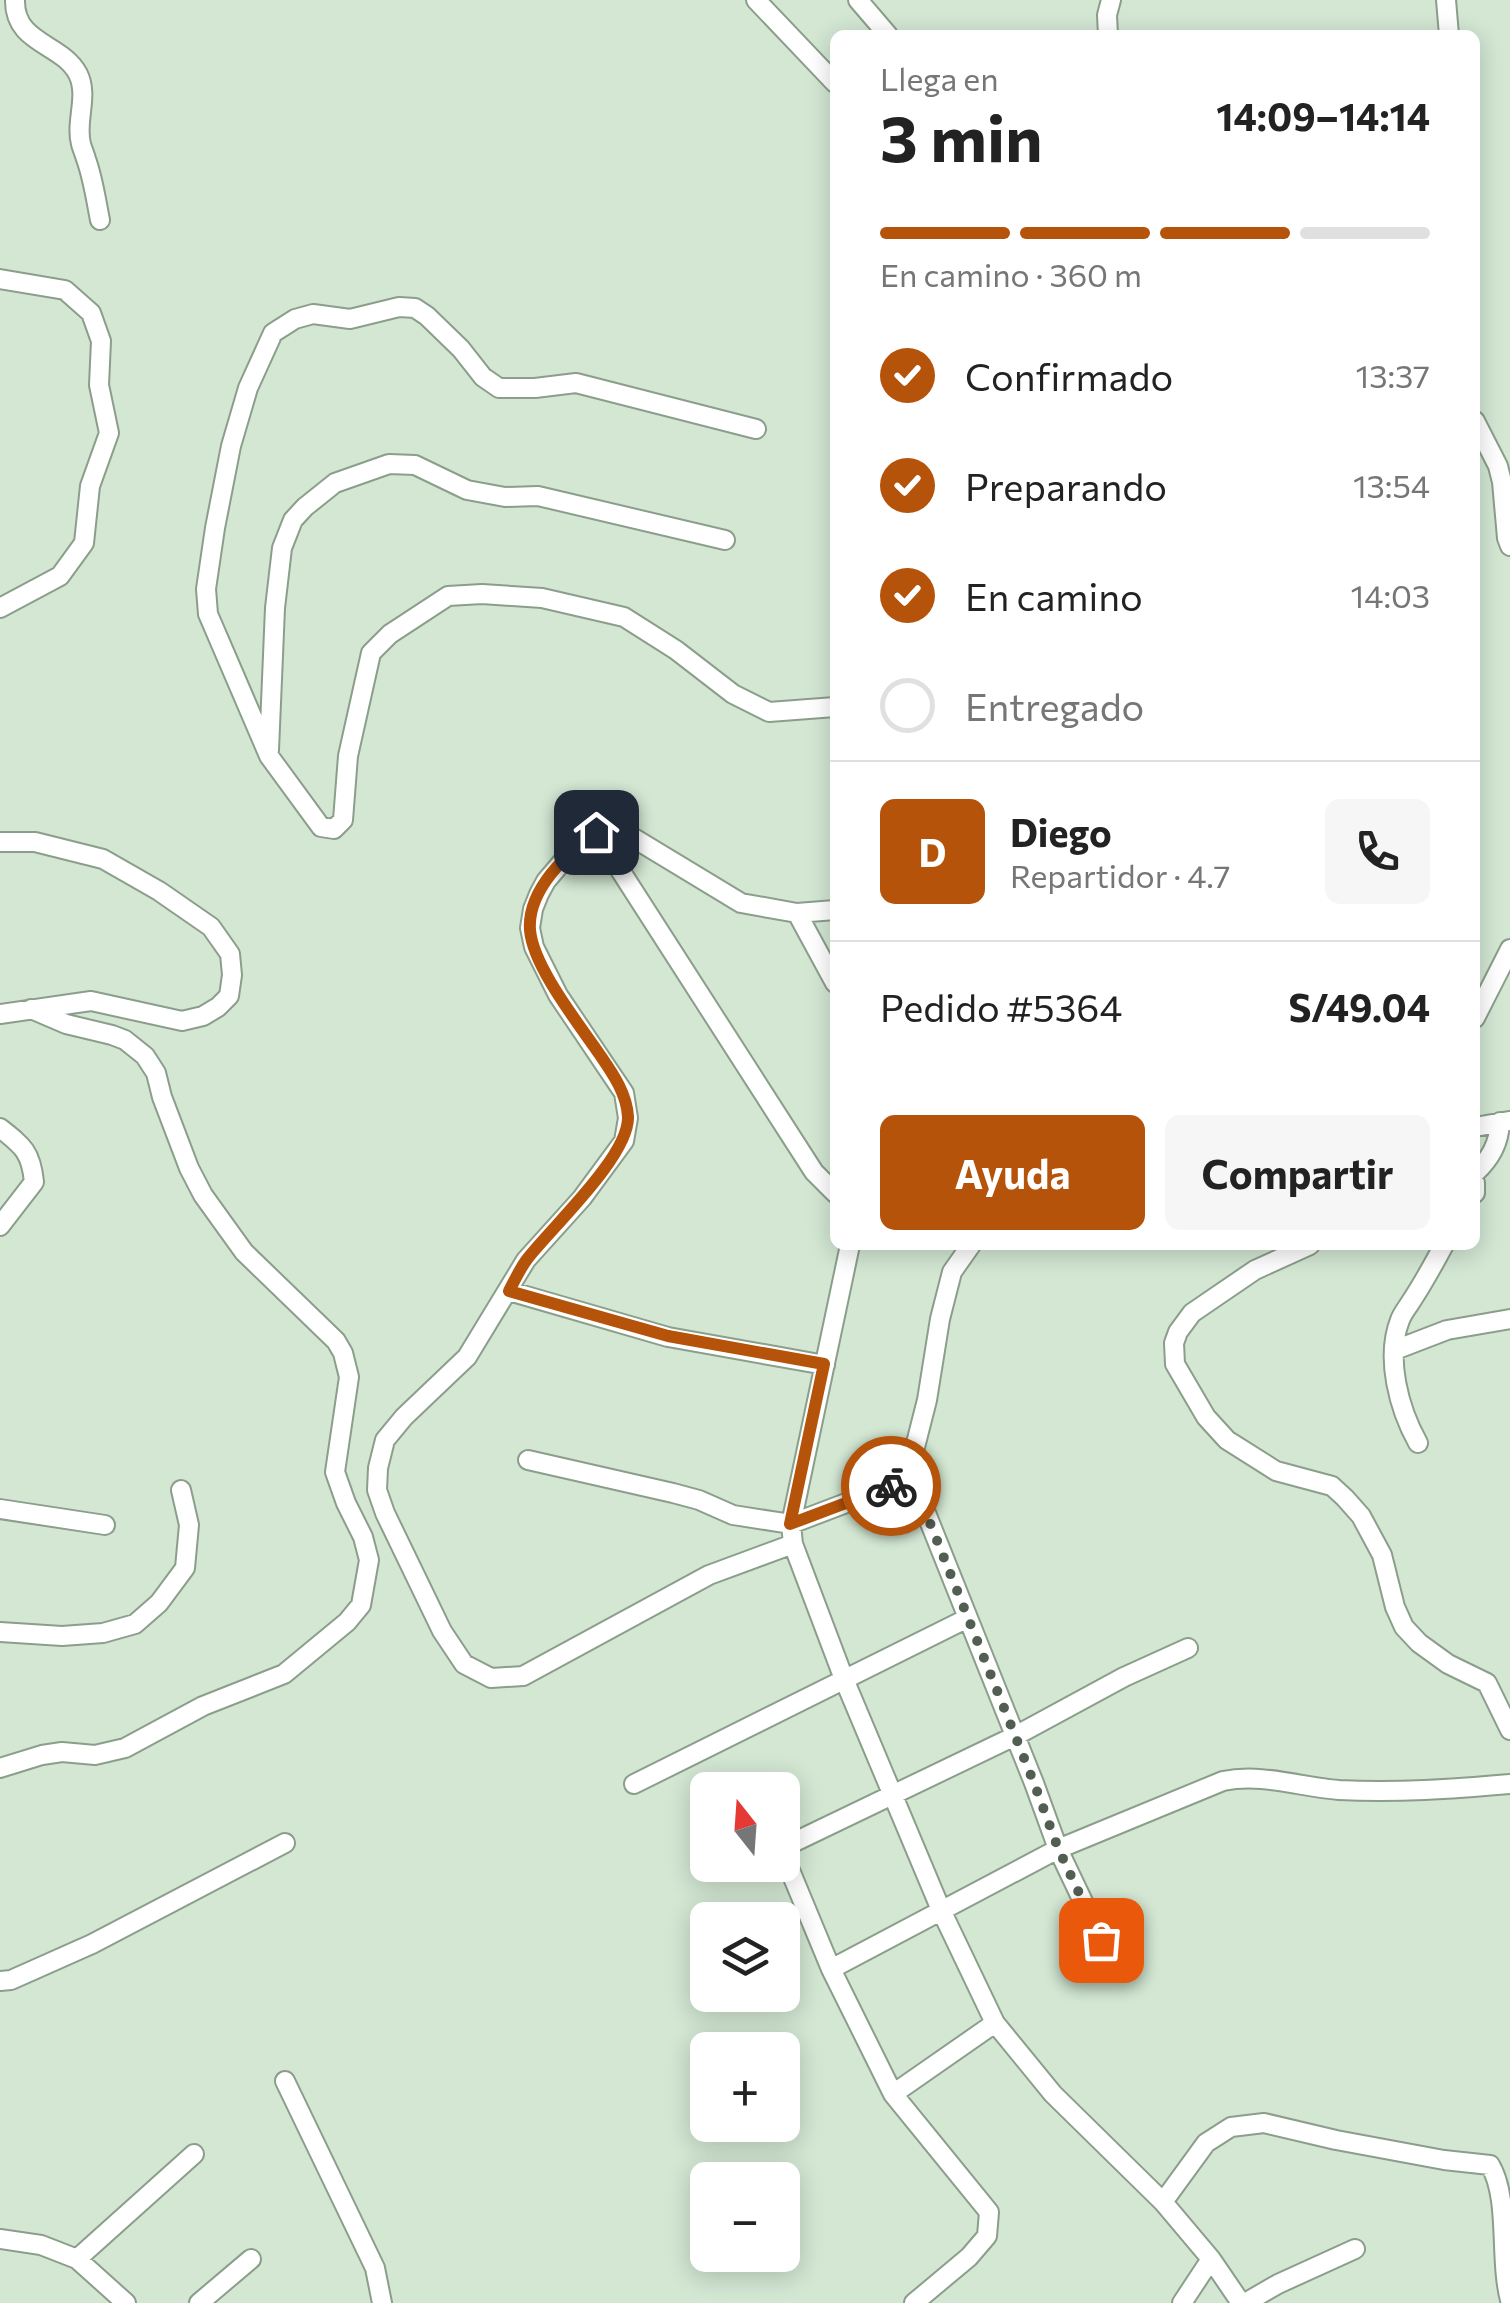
<!DOCTYPE html>
<html lang="es">
<head>
<meta charset="utf-8">
<style>
	:root { --surface:#fff; --page:#f6f6f6; --text:#222; --muted:#767676; --line:#e0e0e0; --accent:#b45309 }
	body { margin:0; font-family:Commissioner,sans-serif; background:var(--page); color:var(--text); height:100vh; display:flex; flex-direction:column; font-size:38px; white-space:nowrap }
	* { box-sizing:border-box; margin:0 }
	p { font-size:32px; color:var(--muted) }
	.icon { flex:none; width:55px; height:55px; fill:none; stroke:currentColor; stroke-width:2; stroke-linecap:round; stroke-linejoin:round }
	.map { position:relative; flex:1; overflow:hidden }
	.details { position:absolute; left:830px; top:30px; width:650px; height:1220px; display:flex; flex-direction:column; background:var(--surface); border-radius:15px; box-shadow:0 5px 25px #0003 }
	.details>* { flex:none }
	.needle { width:65px; rotate:343deg }
	.tools { position:absolute; left:690px; top:1772px; display:grid; gap:20px }
	.tools a { display:grid; place-items:center; width:110px; height:110px; border-radius:15px; background:var(--surface); box-shadow:0 5px 25px #0003; font-size:50px }
	.pin { position:absolute; display:grid; place-items:center; width:85px; height:85px; color:#fff; margin:-42px; border-radius:20px; box-shadow:0 5px 15px #0006 }
	.courier { position:absolute; display:grid; place-items:center; width:100px; height:100px; margin:-50px; border:8px solid #b45309; border-radius:50%; background:#fff; color:#222; box-shadow:0 2px 12px #0007 }
	.head em { font-style:normal; font-weight:700 }
	.head div { display:flex; flex-direction:column-reverse }
	.head { display:flex; align-items:center; justify-content:space-between; height:170px; padding:0 50px }
	h1 { font-size:65px; font-weight:700; line-height:75px }
	.bar { display:grid; grid-template-columns:repeat(4,1fr); gap:15px 10px; align-content:center; height:120px; padding:0 50px }
	.bar i { height:12px; border-radius:8px; background:var(--line) }
	.bar .current { background:var(--accent) }
	.bar p { grid-column:span 4 }
	.line { display:flex; align-items:center; gap:25px; padding:0 50px; border-top:2px solid var(--line) }
	.line div { flex:1 }
	.round { display:grid; place-items:center; flex:none; width:105px; height:105px; border-radius:15px; background:var(--page) }
	ol { padding:0 50px; list-style:none }
	li { display:flex; align-items:center; gap:30px; height:110px }
	li p { margin-inline-start:auto }
	li .icon { padding:10px; border-radius:50%; background:var(--accent); color:#fff; stroke-width:4 }
	li:last-child { color:var(--muted) }
	li i { width:55px; height:55px; border:5px solid var(--line); border-radius:50% }
	.cta { display:flex; gap:20px; margin-top:auto; padding:20px 50px }
	.cta a { flex:1; height:115px; border-radius:15px; background:var(--accent); color:#fff; font-size:40px; font-weight:700; line-height:115px; text-align:center }
	.cta a+a { background:var(--page); color:var(--text) }
	.map>svg:first-child { display:block }
	.lines { fill:none; stroke-linecap:round; stroke-linejoin:round }
	.street-casing { stroke:#8b9e8b; stroke-width:22 }
	.street { stroke:#fff; stroke-width:18 }
	.done { stroke:#535e53; stroke-width:10; stroke-dasharray:0 18 }
	.route { stroke:#b45309; stroke-width:12 }
</style>
</head>
<body>
<div class="map">
<svg width="1510" height="2303" viewBox="0 0 1510 2303">
	<rect width="100%" height="100%" fill="#d3e7d3"/>
	<g class="lines">
		<defs>
			<path id="street" d="M15,0C14,44 62,43 78,74C89,96 75,121 81,144C82,148 85,155 86,159C93,178 96,200 100,220
				M756,0L835,83
				M858,0L888,35
				M1446,0L1449,35
				M1108,35L1107,15L1111,0
				M0,279L65,290L91,313L101,341L99,385L109,433L90,486L84,543L60,576L0,608
				M1475,421L1498,466L1502,482L1507,538L1510,546
				M756,429L576,383L535,388H499L483,377L461,349L427,316L415,308L399,307L350,319L313,314L295,319L273,333L248,388L231,446L215,528L206,589L208,614L269,756L321,827L334,829L343,820L348,756L371,653L390,634L448,596L482,594L542,598L624,617L676,650L733,694L769,712L835,707
				M269,750L275,608L282,548L293,520L305,507L335,483L389,464L415,465L467,490L505,497L538,496L725,540
				M595,831L814,1172L835,1193
				M0,842H35L103,859L159,891L211,927L230,954L232,975L229,996L218,1007L203,1016L182,1021L91,1001L0,1014
				M797,913L835,983
				M1475,1018L1510,949
				M1475,1127L1509,1121
				M0,1128C23,1146 31,1152 34,1182L0,1226
				M1475,1173C1490,1159 1499,1144 1500,1122
				M1475,1183V1193
				M850,1245L791,1524L793,1544L844,1679L941,1910L995,2023L1053,2094L1163,2202L1211,2259L1241,2303
				M1310,1245L1255,1270L1192,1313L1178,1332L1174,1343L1175,1364L1206,1417L1227,1440L1276,1471L1332,1486L1345,1498L1361,1516L1382,1555L1395,1607L1404,1627L1419,1643L1448,1664L1487,1683L1510,1730
				M509,1291L668,1337L825,1365
				M1395,1350L1447,1330L1510,1319
				M1418,1443C1399,1409 1385,1358 1400,1320C1403,1312 1408,1307 1412,1300C1424,1282 1434,1263 1444,1245
				M528,1460L673,1493L699,1500L733,1515L791,1524L912,1478L914,1451L927,1400L940,1319L952,1272L971,1245
				M912,1478L1034,1783L1058,1849L1116,1971
				M0,1509L105,1525
				M793,1544L709,1575L523,1676L491,1678L464,1664L442,1631L385,1513L377,1490L378,1468L385,1440L404,1417L467,1357L526,1260L582,1198L624,1141L628,1118L624,1093L558,995L534,947L530,928L533,909L539,894L546,881L575,847L595,831L627,834L741,903L797,913L835,910
				M0,1632L62,1636L103,1633L135,1624L159,1603L185,1568L189,1525L181,1490
				M0,1768L42,1755L62,1752L95,1755L125,1748L203,1706L284,1674L347,1622L361,1605L369,1560L363,1537L346,1503L335,1472L349,1377L343,1353L336,1341L244,1252L203,1195L189,1168L162,1097L156,1073L145,1056L125,1040L112,1035L66,1024L31,1009
				M634,1784L968,1618
				M782,1848L1015,1736L1124,1677L1188,1648
				M782,1851L831,1969L893,2094L989,2212L987,2236L969,2257L914,2303
				M831,1969L1058,1849L1223,1781C1262,1773 1300,1787 1339,1790C1396,1793 1453,1789 1510,1784
				M0,1981L11,1980L92,1944L285,1843
				M285,2081L375,2268L382,2303
				M893,2094L995,2023
				M1163,2202L1206,2143L1231,2127L1264,2123L1336,2140L1444,2160L1490,2165C1510,2198 1499,2259 1510,2300
				M0,2239L41,2245L77,2259L126,2303
				M77,2259L194,2154
				M199,2303L251,2259
				M1182,2303L1211,2259
				M1245,2303L1278,2284L1355,2249"/>
		</defs>
		<use href="#street" class="street-casing"/>
		<use href="#street" class="street"/>
	</g>
	<g class="lines">
		<path class="done" d="M891,1486L912,1478L1034,1783L1058,1848L1101,1940"/>
		<path class="route" d="M596,832C567,853 527,890 530,930C533,967 579,1024 600,1055C613,1074 627,1094 628,1117C629,1156 553,1226 528,1258C520,1268 515,1280 509,1291L668,1336L824,1364L790,1524L891,1486"/>
	</g>
</svg>
<div class="tools">
<a><svg class="needle" viewBox="-14 -14 28 28"><path d="M0-13l5 13h-10z" fill="#e53935"/><path d="M0 13l5-13h-10z" fill="#767676"/></svg></a>
<a><svg class="icon" aria-label="layers" viewBox="0 0 24 24"><path d="M12 4l9 5-9 5-9-5zM3 14l9 5 9-5"/></svg></a>
<a>+</a>
<a>−</a>
</div>
<div class="pin" style="left:1101px;top:1940px;background:#ea580c"><svg class="icon" aria-label="bag" viewBox="0 0 24 24"><path d="M5 8h14l-1 12H6zM9 8a3 3 0 0 1 6 0"/></svg></div>
<div class="pin" style="left:596px;top:832px;background:#1f2937"><svg class="icon" aria-label="home" viewBox="0 0 24 24"><path d="M3 11l9-7 9 7M6 9v11h12V9"/></svg></div>
<div class="courier" style="left:891px;top:1486px"><svg class="icon" aria-label="bike" viewBox="0 0 24 24"><circle cx="6" cy="16" r="4"/><circle cx="18" cy="16" r="4"/><path d="M6 16l4-8h5l3 8M10 8l3 8H6M13 5h3"/></svg></div>
<section class="details">
<div class="head"><div><h1>3 min</h1><p>Llega en</p></div><em>14:09–14:14</em></div>
<div class="bar"><i class="current"></i><i class="current"></i><i class="current"></i><i></i><p>En camino · 360 m</p></div>
<ol>
<li><svg class="icon" aria-label="check" viewBox="0 0 24 24"><path d="M5 12l5 5 9-10"/></svg>Confirmado<p>13:37</p></li>
<li><svg class="icon" aria-label="check" viewBox="0 0 24 24"><path d="M5 12l5 5 9-10"/></svg>Preparando<p>13:54</p></li>
<li><svg class="icon" aria-label="check" viewBox="0 0 24 24"><path d="M5 12l5 5 9-10"/></svg>En camino<p>14:03</p></li>
<li><i></i>Entregado</li>
</ol>
<div class="line" style="height:180px"><b class="round" style="background:var(--accent);color:#fff">D</b><div><b>Diego</b><p>Repartidor · 4.7</p></div><a class="round"><svg class="icon" aria-label="phone" viewBox="0 0 24 24"><path d="M5 4h4l2 5-3 2q2 4 5 5l2-3 5 2v4C11 20 4 13 5 4z"/></svg></a></div>
<div class="line" style="height:130px"><div>Pedido #5364</div><b>S/49.04</b></div>
<div class="cta"><a>Ayuda</a><a>Compartir</a></div>
</section>
</div>
</body>
</html>
